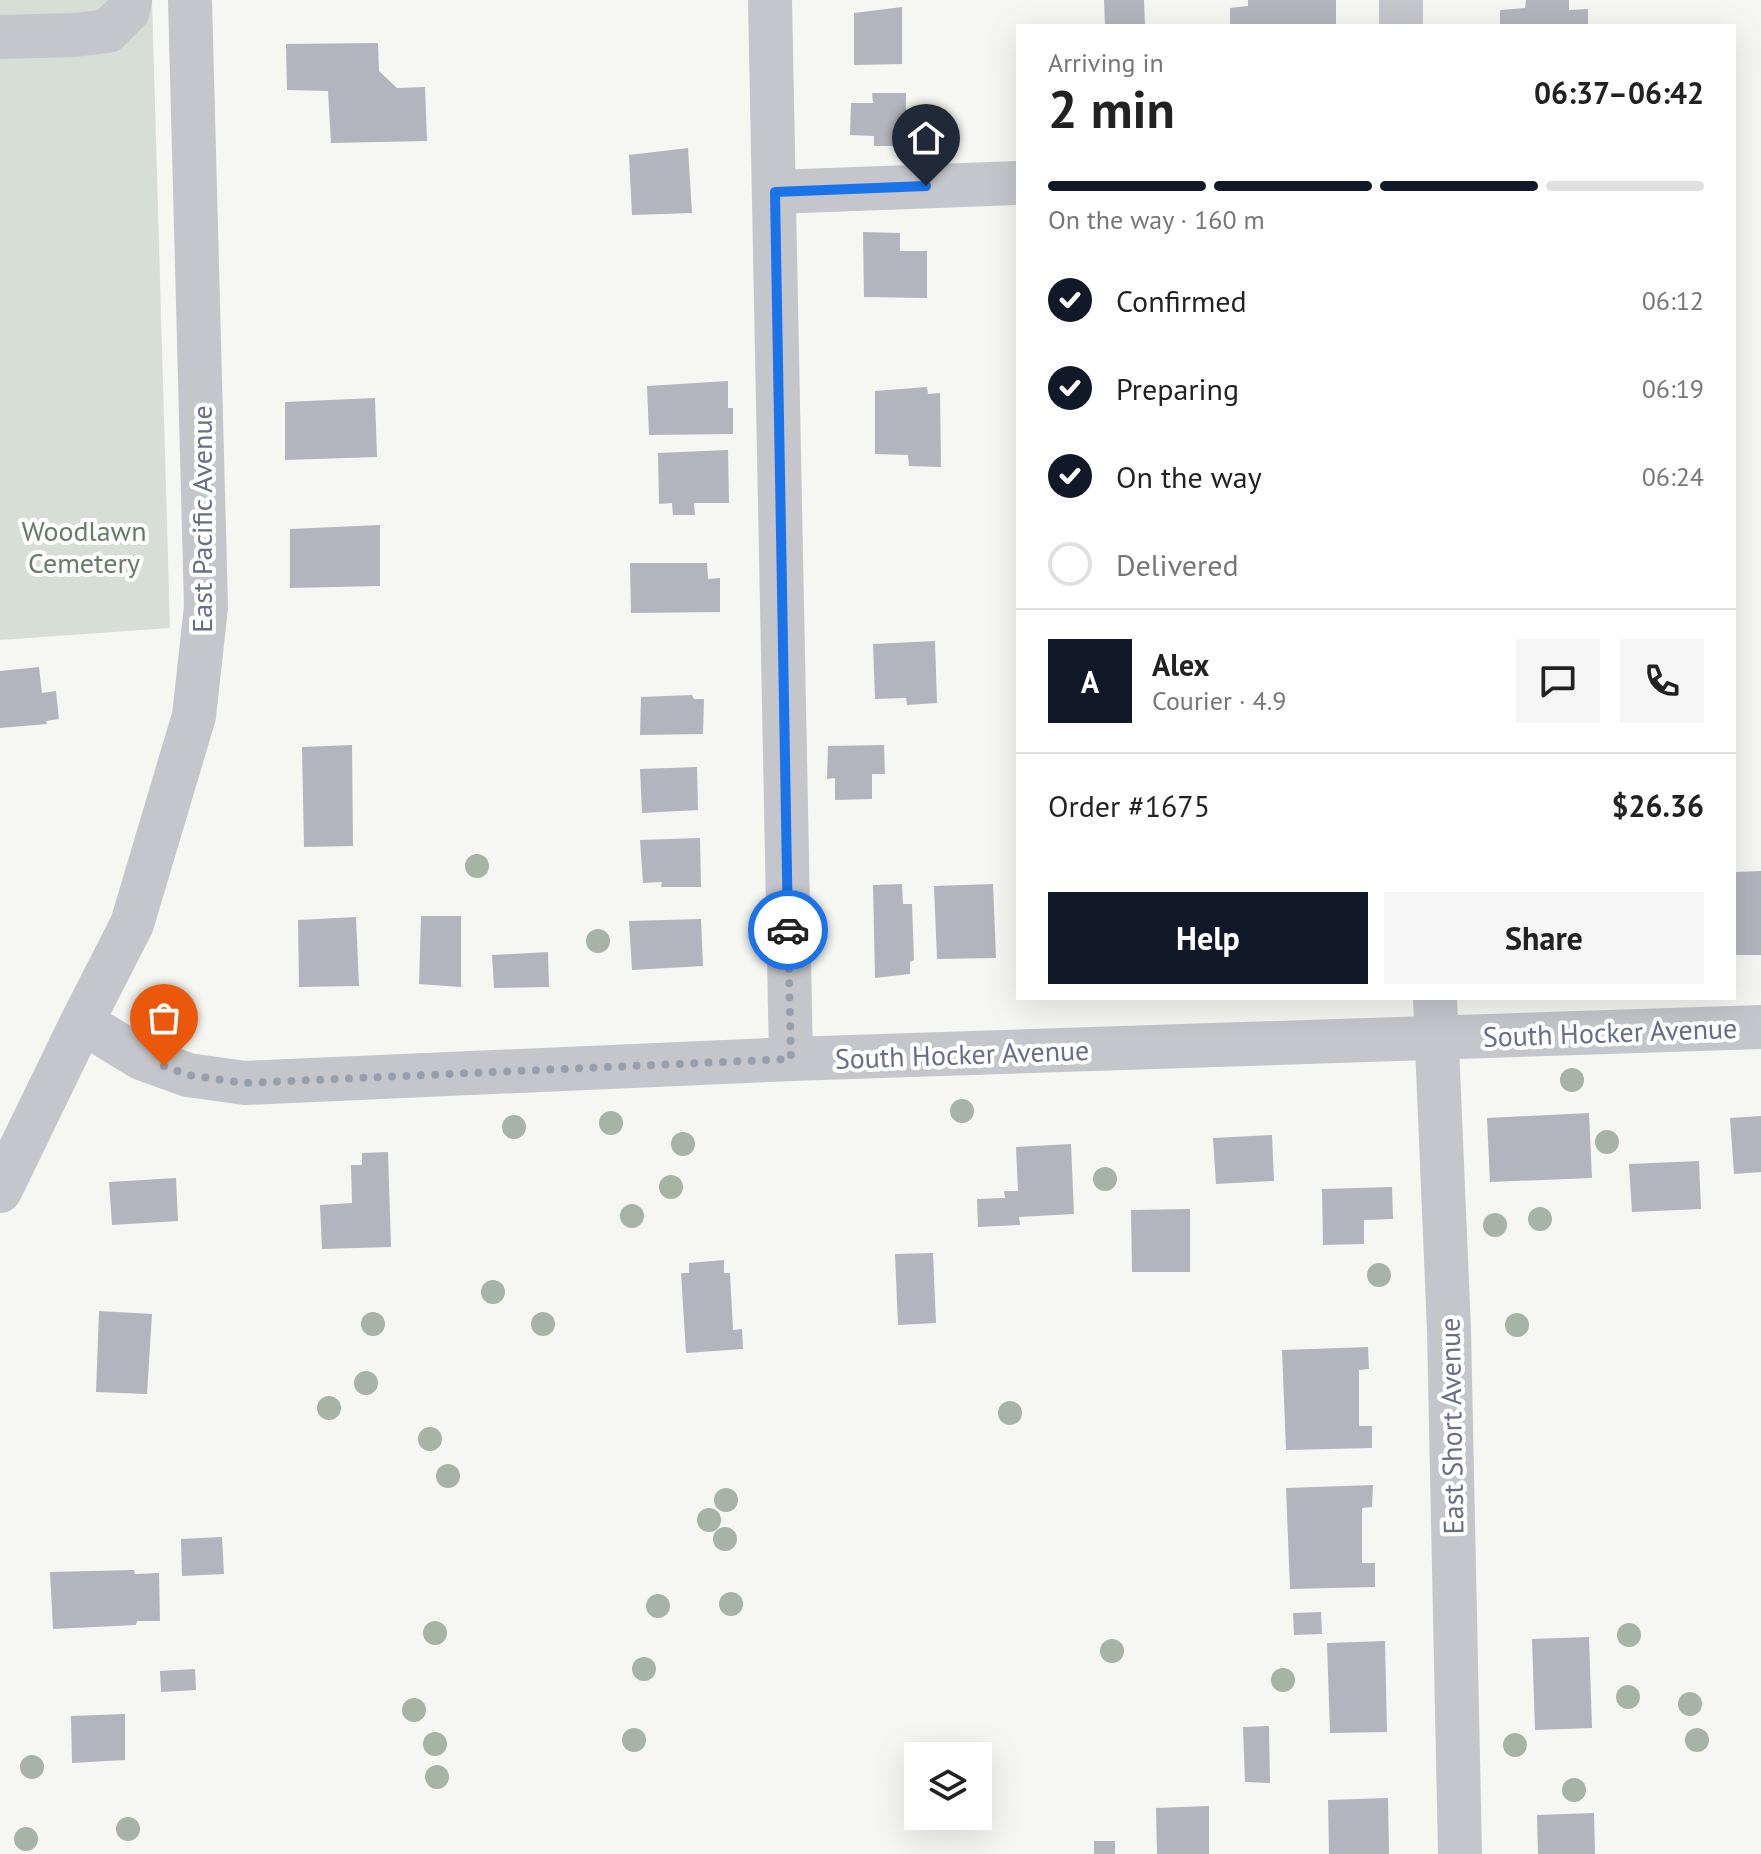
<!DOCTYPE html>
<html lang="en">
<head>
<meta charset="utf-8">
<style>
	:root { --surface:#fff; --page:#f6f6f6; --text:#222; --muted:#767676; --line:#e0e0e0; --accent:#111827 }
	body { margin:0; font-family:"PT Sans",sans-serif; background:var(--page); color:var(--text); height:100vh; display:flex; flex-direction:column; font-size:30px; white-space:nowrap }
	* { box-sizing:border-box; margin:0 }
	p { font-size:26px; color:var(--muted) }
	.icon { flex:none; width:44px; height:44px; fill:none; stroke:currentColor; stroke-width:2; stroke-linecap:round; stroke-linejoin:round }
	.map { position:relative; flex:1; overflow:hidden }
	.side { position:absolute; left:1016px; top:24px; width:720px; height:976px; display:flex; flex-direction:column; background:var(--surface); border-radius:0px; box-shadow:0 8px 32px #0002 }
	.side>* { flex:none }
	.tools { position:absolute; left:904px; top:1742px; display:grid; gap:16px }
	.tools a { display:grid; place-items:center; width:88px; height:88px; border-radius:0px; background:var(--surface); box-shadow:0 8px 32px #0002; font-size:40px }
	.pin { position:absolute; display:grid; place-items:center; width:68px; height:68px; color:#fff; margin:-82px -34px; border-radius:50% 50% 50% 0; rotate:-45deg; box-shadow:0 0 8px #0007 }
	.pin .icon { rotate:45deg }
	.courier { position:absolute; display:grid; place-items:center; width:80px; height:80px; margin:-40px; border:6px solid #1a73e8; border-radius:50%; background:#fff; color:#222; box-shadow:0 2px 10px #0007 }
	.summary em { font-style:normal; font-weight:800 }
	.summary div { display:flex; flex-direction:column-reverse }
	.summary { display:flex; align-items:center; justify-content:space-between; height:136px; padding:0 32px }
	h1 { font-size:52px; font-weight:800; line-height:60px }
	.bar { display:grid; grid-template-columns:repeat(4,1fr); gap:12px 8px; align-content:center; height:96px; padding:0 32px }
	.bar i { height:10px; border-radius:6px; background:var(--line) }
	.bar .active { background:var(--accent) }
	.bar p { grid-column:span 4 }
	.line { display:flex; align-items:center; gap:20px; padding:0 32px; border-top:2px solid var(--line) }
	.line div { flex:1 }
	.round { display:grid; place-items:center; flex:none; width:84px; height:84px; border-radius:0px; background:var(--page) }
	ol { padding:0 32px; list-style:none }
	li { display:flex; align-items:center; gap:24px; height:88px }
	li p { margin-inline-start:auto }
	li .icon { padding:8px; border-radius:50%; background:var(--accent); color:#fff; stroke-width:4 }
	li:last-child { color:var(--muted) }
	li i { width:44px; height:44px; border:4px solid var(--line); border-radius:50% }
	.primary-button { display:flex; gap:16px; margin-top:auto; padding:16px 32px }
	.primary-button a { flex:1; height:92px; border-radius:0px; background:var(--accent); color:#fff; font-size:32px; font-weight:800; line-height:92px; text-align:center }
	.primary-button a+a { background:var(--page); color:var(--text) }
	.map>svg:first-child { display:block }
	.green { fill:#d6ded5 }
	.building { fill:#b2b5bd }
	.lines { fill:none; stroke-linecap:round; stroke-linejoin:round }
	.minor { stroke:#c4c6cb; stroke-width:44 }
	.tree { fill:#a6b3a5 }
	.done { stroke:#989fac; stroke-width:8; stroke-dasharray:0 14.4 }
	.route { stroke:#1a73e8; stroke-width:10 }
	.labels { text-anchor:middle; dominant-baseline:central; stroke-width:8; stroke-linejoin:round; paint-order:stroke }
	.street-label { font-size:28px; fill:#666f85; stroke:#fff }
	.park-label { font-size:28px; fill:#657c66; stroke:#fff }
</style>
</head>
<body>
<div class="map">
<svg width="1761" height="1854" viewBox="0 0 1761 1854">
	<rect width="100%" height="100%" fill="#f6f7f3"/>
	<path class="green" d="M0,0H152L170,628L0,640Z"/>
	<path class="building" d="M1104,0H1144L1145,26H1105Z
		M1248,0H1336V26H1230V8L1248,6Z
		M1526,0H1569V10L1588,9V26H1500V10L1525,8Z
		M902,7V64L854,65V13Z
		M378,43L379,71L397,88L425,87L427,141L331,143L328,91L287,90L286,44Z
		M872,93H906V146H874V136L850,135L851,103H873Z
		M688,148L692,213L632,215L629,155Z
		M863,232L900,233V251H927V298L864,297Z
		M728,381V408H733V434L649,435L647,386Z
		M927,387L928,394L940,393L941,467L909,466L908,455L875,454V391Z
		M375,398L377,457L285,460V402Z
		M728,450L729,503H694L695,515H673L672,503L659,504L658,453Z
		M380,525V586L290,588V529Z
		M630,563H707L708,579L720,578V612L631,613Z
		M935,641L937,703L907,705L906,698L875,699L873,644Z
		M39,667L42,693L56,691L59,719L46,721L47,724L0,728V671Z
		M692,695L694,699H704L703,734L640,735L641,697Z
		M352,745L353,846L304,847L302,747Z
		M884,745L885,774H872V799L835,800V778L827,779L828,746Z
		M697,767L698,810L642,813L640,769Z
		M700,838L701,887H661L662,882L643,883L640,840Z
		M1761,871V955H1734V872Z
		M902,884L903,904H912L914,960L910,962V974L875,978L873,885Z
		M993,884L996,958L937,959L934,886Z
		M421,916H461V987L419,984Z
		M356,917L359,986L299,987L298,920Z
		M701,919L703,966L632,970L629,921Z
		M548,952L549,987L494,988L492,955Z
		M1589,1113L1592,1178L1490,1182L1487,1118Z
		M1761,1116V1172L1734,1174L1730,1118Z
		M1272,1135L1274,1181L1216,1184L1213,1138Z
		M1071,1144L1074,1214L1019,1217L1020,1225L978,1227L977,1199L1005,1198L1004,1191H1018L1016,1147Z
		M388,1152L391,1247L322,1249L320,1205L352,1203L351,1165H362V1153Z
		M1699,1161L1701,1209L1632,1212L1629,1164Z
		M176,1178L178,1221L112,1225L109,1182Z
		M1392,1187L1393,1219L1364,1220V1244L1323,1245L1322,1189Z
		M1190,1209V1272H1132L1131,1210Z
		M933,1253L936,1323L898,1325L895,1254Z
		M724,1260V1273H730L733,1330L742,1329L743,1349L686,1353L681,1273H689V1263Z
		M99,1311L152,1314L147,1394L96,1392Z
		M1368,1347L1369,1369L1359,1370V1426H1372V1448L1286,1450L1282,1350Z
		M1373,1485L1372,1507L1362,1508V1563H1375V1587L1290,1589L1286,1488Z
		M222,1537L224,1574L182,1576L181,1539Z
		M134,1570L135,1574L159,1573L160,1621H137L136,1625L53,1629L50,1572Z
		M1321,1612L1322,1634L1294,1635L1293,1613Z
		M1589,1637L1592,1728L1535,1730L1532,1639Z
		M1385,1641L1387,1732L1330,1733L1327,1643Z
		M195,1669L196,1690L161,1692L160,1671Z
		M125,1714V1760L72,1763L71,1716Z
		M1269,1726L1270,1783L1245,1782L1243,1727Z
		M1388,1798L1389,1854H1329L1328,1800Z
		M1209,1806V1854H1157L1156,1808Z
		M1594,1813L1595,1854H1538L1537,1815Z
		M1094,1841H1115V1854H1094Z"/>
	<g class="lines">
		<path class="minor" d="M770,0L791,1059
			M1401,0V26
			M0,37L75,35L108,31L128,11L130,0
			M775,192L1018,183
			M1435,998L1449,1330L1460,1854
			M82,1022L141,1058L188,1075L245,1083L791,1059L1761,1027
			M0,1191L82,1022L132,924L194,716L206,607L190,0"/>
	</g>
	<g class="tree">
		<circle cx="477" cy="866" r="12"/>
		<circle cx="598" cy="941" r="12"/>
		<circle cx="1572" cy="1080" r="12"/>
		<circle cx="962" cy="1111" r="12"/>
		<circle cx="611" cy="1123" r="12"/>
		<circle cx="514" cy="1127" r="12"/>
		<circle cx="1607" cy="1142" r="12"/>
		<circle cx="683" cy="1144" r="12"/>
		<circle cx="1105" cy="1179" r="12"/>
		<circle cx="671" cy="1187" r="12"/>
		<circle cx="632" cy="1216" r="12"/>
		<circle cx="1540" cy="1219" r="12"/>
		<circle cx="1495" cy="1225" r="12"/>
		<circle cx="1379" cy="1275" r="12"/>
		<circle cx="493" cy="1292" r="12"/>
		<circle cx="373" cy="1324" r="12"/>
		<circle cx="543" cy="1324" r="12"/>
		<circle cx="1517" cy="1325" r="12"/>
		<circle cx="366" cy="1383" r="12"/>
		<circle cx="329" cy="1408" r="12"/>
		<circle cx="1010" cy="1413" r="12"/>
		<circle cx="430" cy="1439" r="12"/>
		<circle cx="448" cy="1476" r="12"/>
		<circle cx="726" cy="1500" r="12"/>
		<circle cx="709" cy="1520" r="12"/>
		<circle cx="725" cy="1539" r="12"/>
		<circle cx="731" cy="1604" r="12"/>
		<circle cx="658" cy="1606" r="12"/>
		<circle cx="435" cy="1633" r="12"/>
		<circle cx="1629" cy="1635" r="12"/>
		<circle cx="1112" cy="1651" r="12"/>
		<circle cx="644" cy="1669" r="12"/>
		<circle cx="1283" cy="1680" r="12"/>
		<circle cx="1628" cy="1697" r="12"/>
		<circle cx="1690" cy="1704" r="12"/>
		<circle cx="414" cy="1710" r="12"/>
		<circle cx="634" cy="1740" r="12"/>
		<circle cx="1697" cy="1740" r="12"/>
		<circle cx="435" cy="1744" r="12"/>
		<circle cx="1515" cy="1745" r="12"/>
		<circle cx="32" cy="1767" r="12"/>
		<circle cx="437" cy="1777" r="12"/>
		<circle cx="1574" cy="1790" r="12"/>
		<circle cx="128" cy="1829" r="12"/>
		<circle cx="26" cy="1839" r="12"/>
	</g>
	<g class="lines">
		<path class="done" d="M164,1066L188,1075L245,1083L791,1059L788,930"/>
		<path class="route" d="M788,930L775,192L926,186"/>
	</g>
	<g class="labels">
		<g class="street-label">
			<text transform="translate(201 519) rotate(-90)">East Pacific Avenue</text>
			<text transform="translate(1610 1032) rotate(-2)">South Hocker Avenue</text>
			<text transform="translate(962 1054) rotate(-2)">South Hocker Avenue</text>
			<text transform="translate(1451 1426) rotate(-91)">East Short Avenue</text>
		</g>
		<g class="park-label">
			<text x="84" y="530">Woodlawn<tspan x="84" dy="32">Cemetery</tspan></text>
		</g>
	</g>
</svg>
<div class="tools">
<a><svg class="icon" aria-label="layers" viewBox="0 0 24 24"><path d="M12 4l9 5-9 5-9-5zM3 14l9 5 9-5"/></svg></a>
</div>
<div class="pin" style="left:164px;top:1066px;background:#ea580c"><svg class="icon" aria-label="bag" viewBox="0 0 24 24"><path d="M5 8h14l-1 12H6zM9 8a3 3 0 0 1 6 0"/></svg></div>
<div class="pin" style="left:926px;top:186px;background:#1f2937"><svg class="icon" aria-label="home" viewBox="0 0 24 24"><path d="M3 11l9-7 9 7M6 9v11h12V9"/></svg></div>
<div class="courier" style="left:788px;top:930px"><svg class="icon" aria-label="car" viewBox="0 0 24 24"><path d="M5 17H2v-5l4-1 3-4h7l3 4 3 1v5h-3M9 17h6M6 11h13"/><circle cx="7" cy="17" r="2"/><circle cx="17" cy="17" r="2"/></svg></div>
<section class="side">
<div class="summary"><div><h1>2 min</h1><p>Arriving in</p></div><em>06:37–06:42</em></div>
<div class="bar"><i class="active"></i><i class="active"></i><i class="active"></i><i></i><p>On the way · 160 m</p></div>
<ol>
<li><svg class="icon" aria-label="check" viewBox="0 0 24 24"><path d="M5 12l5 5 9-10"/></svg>Confirmed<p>06:12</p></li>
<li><svg class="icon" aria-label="check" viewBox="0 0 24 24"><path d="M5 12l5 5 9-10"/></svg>Preparing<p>06:19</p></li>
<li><svg class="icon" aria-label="check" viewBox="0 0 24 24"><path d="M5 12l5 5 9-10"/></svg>On the way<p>06:24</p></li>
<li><i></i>Delivered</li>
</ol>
<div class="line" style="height:144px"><b class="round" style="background:var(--accent);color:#fff">A</b><div><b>Alex</b><p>Courier · 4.9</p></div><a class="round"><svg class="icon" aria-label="chat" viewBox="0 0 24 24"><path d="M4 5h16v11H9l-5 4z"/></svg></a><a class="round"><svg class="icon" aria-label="phone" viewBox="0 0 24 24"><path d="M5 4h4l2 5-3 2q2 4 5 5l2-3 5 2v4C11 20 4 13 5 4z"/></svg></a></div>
<div class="line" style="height:104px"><div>Order #1675</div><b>$26.36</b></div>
<div class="primary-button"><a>Help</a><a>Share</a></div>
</section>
</div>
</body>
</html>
